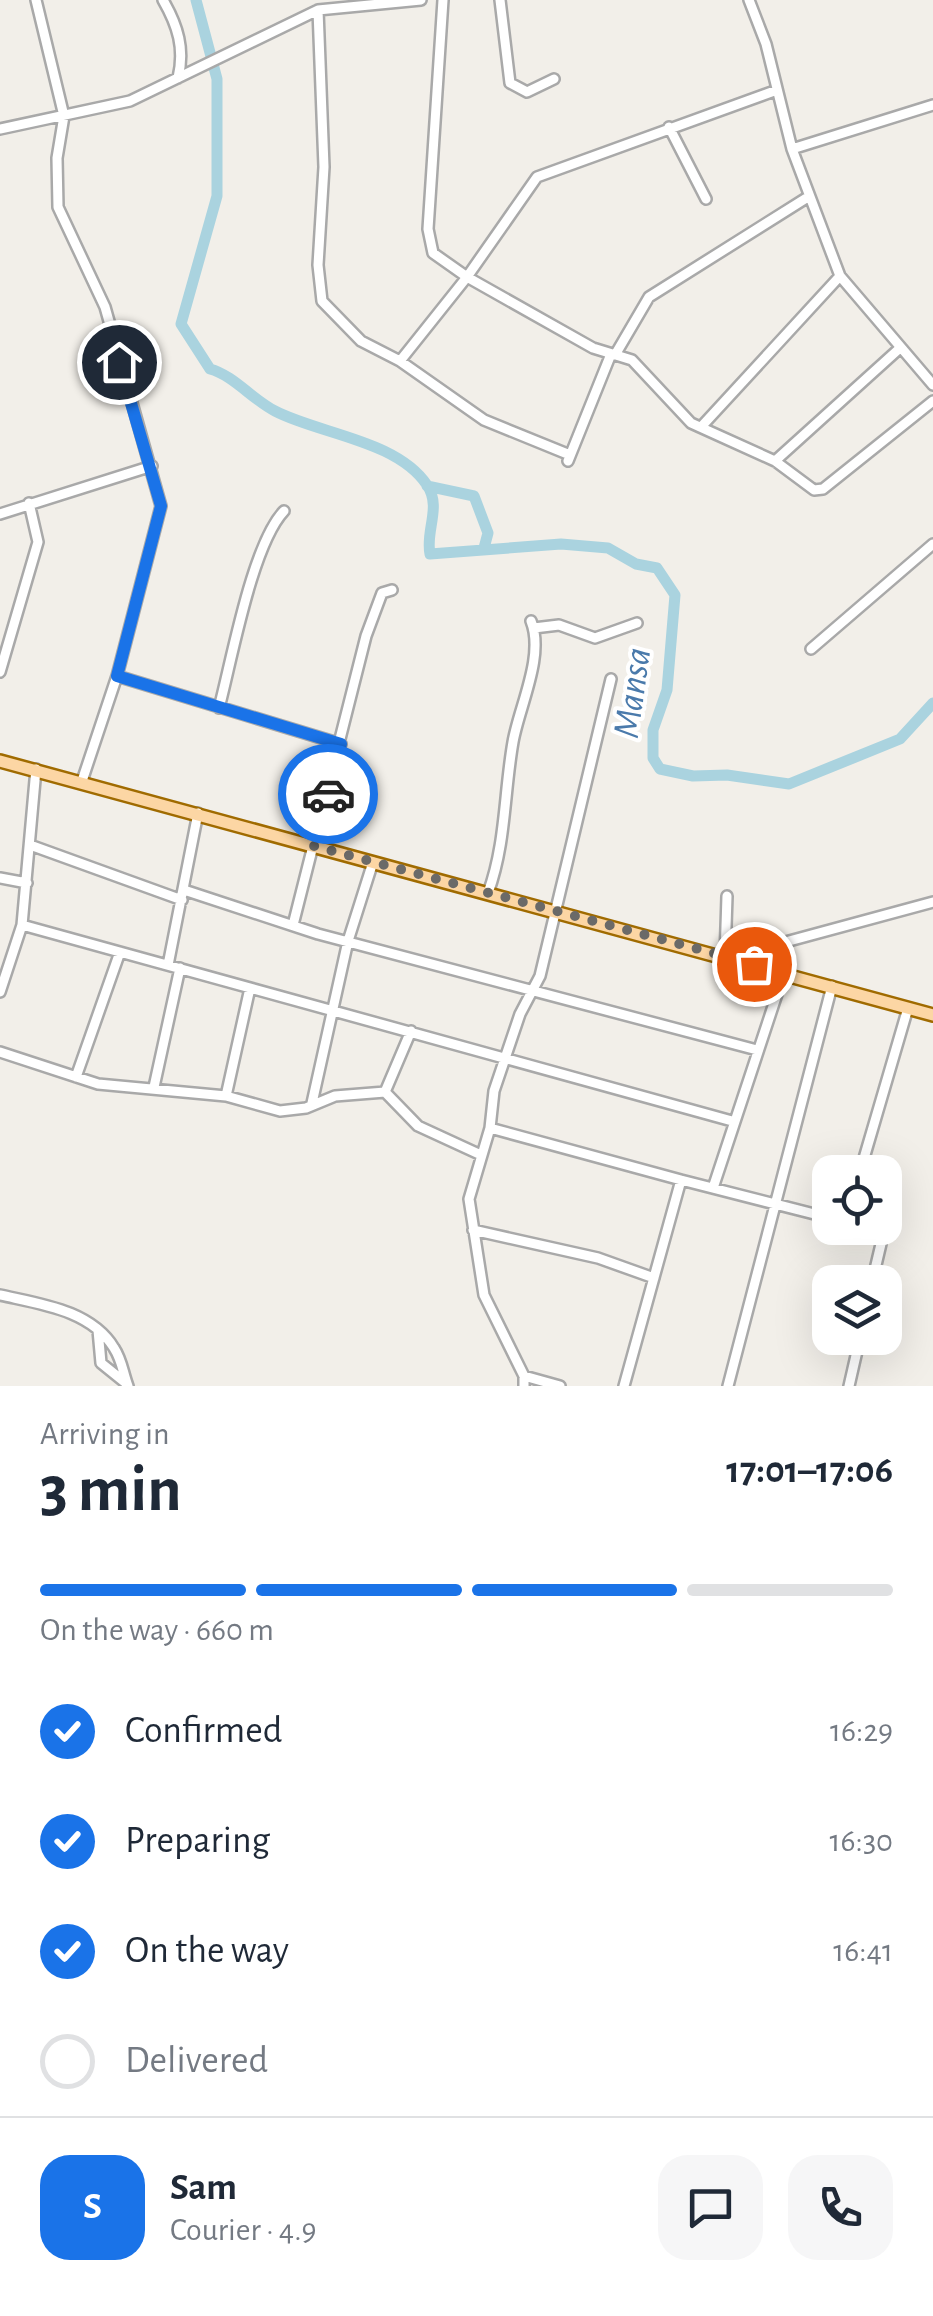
<!DOCTYPE html>
<html lang="en">
<head>
<meta charset="utf-8">
<style>
	:root { --surface:#fff; --page:#f6f6f7; --text:#1f2937; --muted:#747a83; --line:#e0e1e3; --accent:#1a73e8 }
	body { margin:0; font-family:"Alegreya Sans",sans-serif; background:var(--page); color:var(--text); height:100vh; display:flex; flex-direction:column; font-size:38px; white-space:nowrap }
	* { box-sizing:border-box; margin:0 }
	p { font-size:32px; color:var(--muted) }
	.icon { flex:none; width:55px; height:55px; fill:none; stroke:currentColor; stroke-width:2; stroke-linecap:round; stroke-linejoin:round }
	.map { position:relative; height:1386px; overflow:hidden }
	.side { display:flex; flex-direction:column; background:var(--surface); flex:1 }
	.side>* { flex:none }
	.fabs { position:absolute; left:812px; top:1155px; display:grid; gap:20px }
	.fabs a { display:grid; place-items:center; width:90px; height:90px; border-radius:20px; background:var(--surface); box-shadow:0 10px 40px #0002; font-size:50px }
	.pin { position:absolute; display:grid; place-items:center; width:85px; height:85px; color:#fff; margin:-42px; border:5px solid #fff; border-radius:50%; box-shadow:0 2px 10px #0007 }
	.courier { position:absolute; display:grid; place-items:center; width:100px; height:100px; margin:-50px; border:8px solid #1a73e8; border-radius:50%; background:#fff; color:#222; box-shadow:0 2px 12px #0007 }
	.headline em { font-style:normal; font-weight:700 }
	.headline div { display:flex; flex-direction:column-reverse }
	.headline { display:flex; align-items:center; justify-content:space-between; height:170px; padding:0 40px }
	h1 { font-size:65px; font-weight:700; line-height:75px }
	.bar { display:grid; grid-template-columns:repeat(4,1fr); gap:15px 10px; align-content:center; height:120px; padding:0 40px }
	.bar i { height:12px; border-radius:8px; background:var(--line) }
	.bar .on { background:var(--accent) }
	.bar p { grid-column:span 4 }
	.line { display:flex; align-items:center; gap:25px; padding:0 40px; border-top:2px solid var(--line) }
	.line div { flex:1 }
	.round { display:grid; place-items:center; flex:none; width:105px; height:105px; border-radius:30px; background:var(--page) }
	ol { padding:0 40px; list-style:none }
	li { display:flex; align-items:center; gap:30px; height:110px }
	li p { margin-inline-start:auto }
	li .icon { padding:10px; border-radius:50%; background:var(--accent); color:#fff; stroke-width:4 }
	li:last-child { color:var(--muted) }
	li i { width:55px; height:55px; border:5px solid var(--line); border-radius:50% }
	.map>svg:first-child { display:block }
	.lines { fill:none; stroke-linecap:round; stroke-linejoin:round }
	.river { stroke:#aad3df; stroke-width:11 }
	.minor-casing { stroke:#a9a9a9; stroke-width:14 }
	.major-casing { stroke:#a06b00; stroke-width:16 }
	.minor { stroke:#fff; stroke-width:9 }
	.major { stroke:#fcd6a4; stroke-width:11 }
	.done { stroke:#6b6a68; stroke-width:10; stroke-dasharray:0 18 }
	.route { stroke:#1a73e8; stroke-width:12 }
	.labels { text-anchor:middle; dominant-baseline:central; stroke-width:8; stroke-linejoin:round; paint-order:stroke }
	.water-label { font-size:38px; font-style:italic; fill:#4a7aab; stroke:#fff }
</style>
</head>
<body>
<div class="map">
<svg width="933" height="1386" viewBox="0 0 933 1386">
	<rect width="100%" height="100%" fill="#f2efe9"/>
	<g class="lines">
		<path class="river" d="M196,0L217,79V196L181,324L210,369C233,375 253,400 275,411C319,434 397,440 427,485C442,507 425,531 430,554L561,544L608,548L636,564L657,568L675,595L667,690L653,730V758L660,769L693,776L727,775L789,784L900,739L933,703
			M427,486L474,496L488,533L484,548"/>
		<defs>
			<path id="minor" d="M36,0L64,116L57,158L58,207L105,307L161,506L117,676L82,781
				M163,0C178,26 185,49 178,78
				M443,0L428,229L433,253L467,277L593,348L632,360L691,423L775,461L814,490L823,489L933,401
				M500,0L510,83L527,92L554,79
				M749,0L766,44L792,149L840,276L933,385
				M318,10L324,167L318,265L322,301L361,341L400,361L484,420L570,455
				M669,127L706,199
				M0,129L130,101L318,10L421,0
				M792,149L933,105
				M615,355L649,297L808,197
				M400,361L467,277L537,177L777,90
				M701,427L840,276
				M568,461L611,354
				M775,461L900,348
				M0,514L152,466
				M534,628L559,625L595,638L637,623
				M811,649L933,544
				M0,672L38,542L29,503
				M117,676L341,744
				M219,708C232,659 252,545 284,511
				M30,845L182,900
				M0,878L27,883
				M184,890L318,934L757,1050
				M488,893C506,844 504,793 513,742C519,707 545,656 531,621
				M22,925L732,1121
				M293,925L366,636L382,593L392,590
				M725,957L727,896
				M754,964L778,944L933,902
				M168,965L198,813
				M0,992L22,925L36,769
				M0,1052L98,1084L226,1096L280,1111L306,1108L335,1096L385,1092
				M76,1077L120,952
				M154,1087L180,968
				M385,1092L418,1126L481,1155
				M385,1092L411,1031
				M226,1096L250,988
				M312,1103L348,941L373,862
				M490,1128L681,1180
				M860,1172L908,1008
				M713,1188L784,973
				M473,1230L598,1258L654,1278
				M872,1282L881,1244L874,1228
				M0,1295C40,1304 91,1310 114,1348C122,1360 123,1373 128,1386
				M98,1330L101,1363L127,1384
				M524,1376L560,1386
				M524,1386V1376L484,1295L469,1199L490,1128L494,1091L520,1014L540,976L611,679
				M624,1386L681,1180L830,1218
				M728,1386L832,986
				M849,1386L860,1338"/>
			<path id="major" d="M0,761L933,1015"/>
		</defs>
		<use href="#minor" class="minor-casing"/>
		<use href="#major" class="major-casing"/>
		<use href="#minor" class="minor"/>
		<use href="#major" class="major"/>
	</g>
	<g class="lines">
		<path class="done" d="M328,794L314,846L754,964"/>
		<path class="route" d="M119,362L161,506L117,676L341,744L328,794"/>
	</g>
	<g class="labels">
		<g class="water-label">
			<text transform="translate(633 693) rotate(-82)">Mansa</text>
		</g>
	</g>
</svg>
<div class="fabs">
<a><svg class="icon" aria-label="locate" viewBox="0 0 24 24"><circle cx="12" cy="12" r="6"/><path d="M12 2v4M12 18v4M2 12h4M18 12h4"/></svg></a>
<a><svg class="icon" aria-label="layers" viewBox="0 0 24 24"><path d="M12 4l9 5-9 5-9-5zM3 14l9 5 9-5"/></svg></a>
</div>
<div class="pin" style="left:754px;top:964px;background:#ea580c"><svg class="icon" aria-label="bag" viewBox="0 0 24 24"><path d="M5 8h14l-1 12H6zM9 8a3 3 0 0 1 6 0"/></svg></div>
<div class="pin" style="left:119px;top:362px;background:#1f2937"><svg class="icon" aria-label="home" viewBox="0 0 24 24"><path d="M3 11l9-7 9 7M6 9v11h12V9"/></svg></div>
<div class="courier" style="left:328px;top:794px"><svg class="icon" aria-label="car" viewBox="0 0 24 24"><path d="M5 17H2v-5l4-1 3-4h7l3 4 3 1v5h-3M9 17h6M6 11h13"/><circle cx="7" cy="17" r="2"/><circle cx="17" cy="17" r="2"/></svg></div>
</div>
<section class="side">
<div class="headline"><div><h1>3 min</h1><p>Arriving in</p></div><em>17:01–17:06</em></div>
<div class="bar"><i class="on"></i><i class="on"></i><i class="on"></i><i></i><p>On the way · 660 m</p></div>
<ol>
<li><svg class="icon" aria-label="check" viewBox="0 0 24 24"><path d="M5 12l5 5 9-10"/></svg>Confirmed<p>16:29</p></li>
<li><svg class="icon" aria-label="check" viewBox="0 0 24 24"><path d="M5 12l5 5 9-10"/></svg>Preparing<p>16:30</p></li>
<li><svg class="icon" aria-label="check" viewBox="0 0 24 24"><path d="M5 12l5 5 9-10"/></svg>On the way<p>16:41</p></li>
<li><i></i>Delivered</li>
</ol>
<div class="line" style="height:180px"><b class="round" style="background:var(--accent);color:#fff">S</b><div><b>Sam</b><p>Courier · 4.9</p></div><a class="round"><svg class="icon" aria-label="chat" viewBox="0 0 24 24"><path d="M4 5h16v11H9l-5 4z"/></svg></a><a class="round"><svg class="icon" aria-label="phone" viewBox="0 0 24 24"><path d="M5 4h4l2 5-3 2q2 4 5 5l2-3 5 2v4C11 20 4 13 5 4z"/></svg></a></div>
</section>
</body>
</html>
